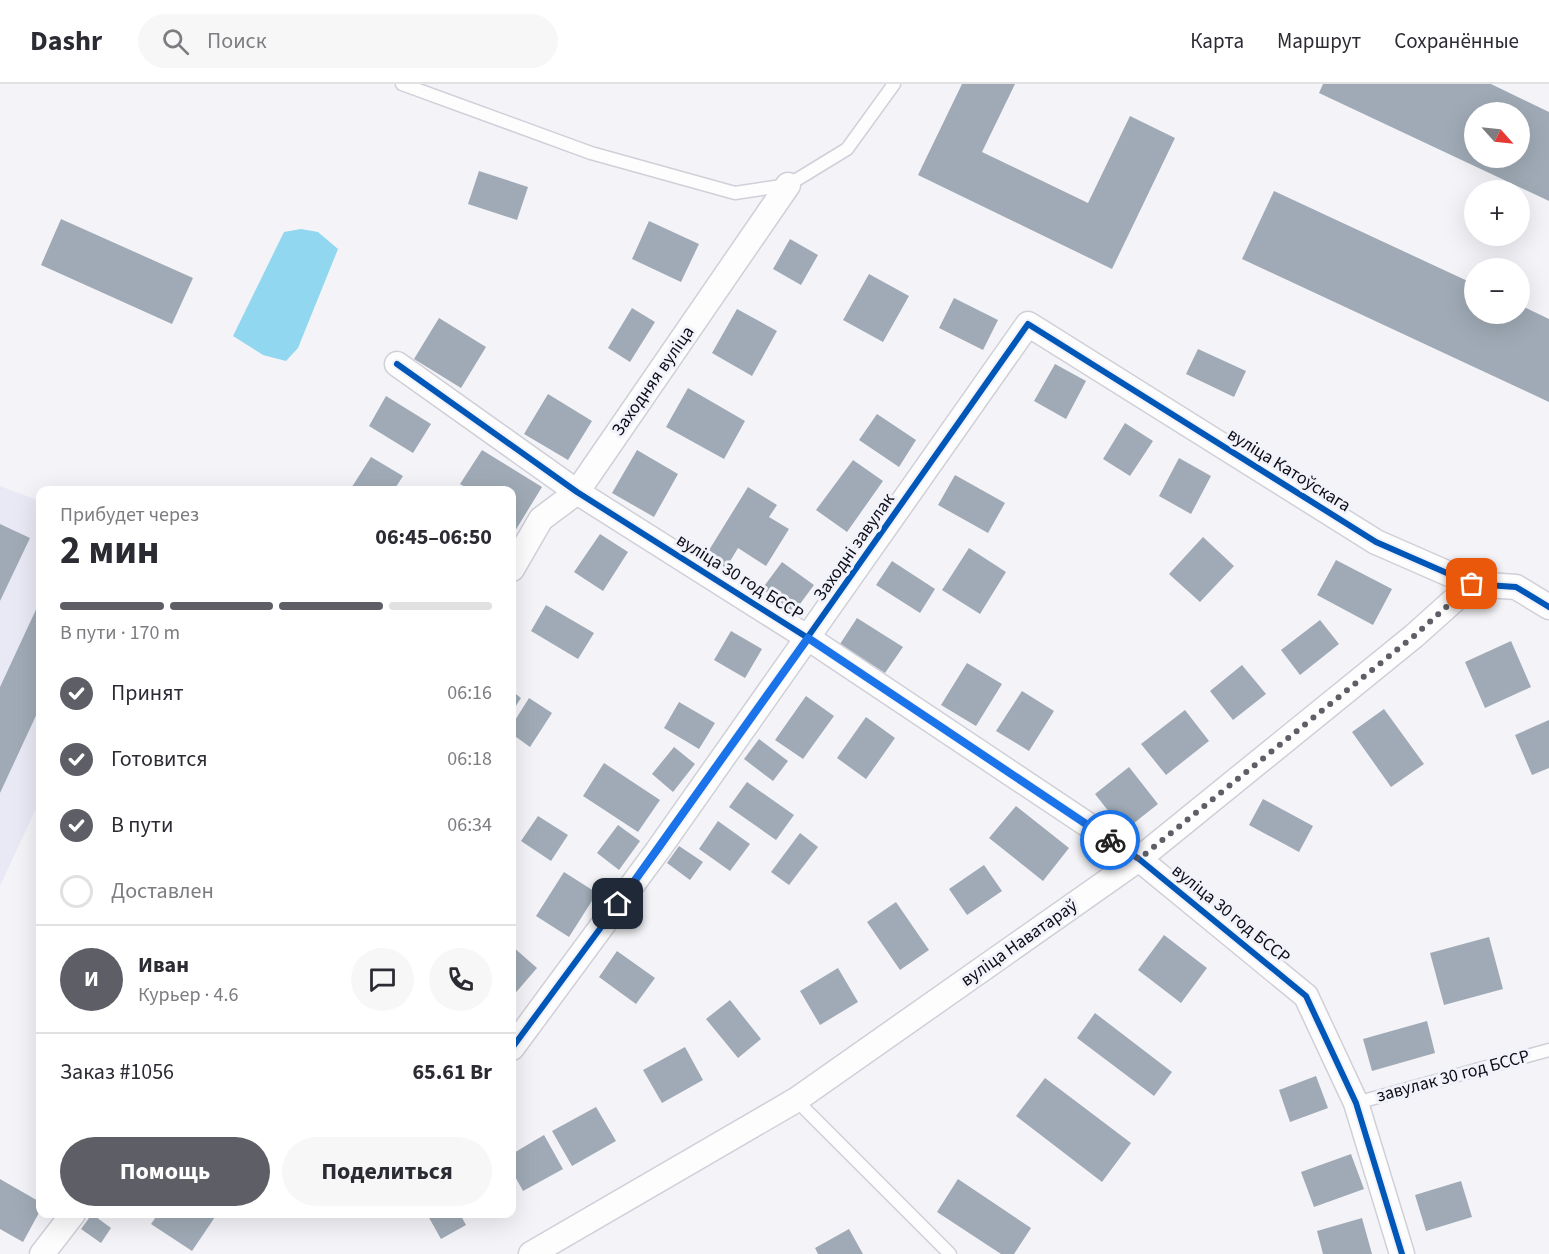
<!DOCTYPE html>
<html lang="ru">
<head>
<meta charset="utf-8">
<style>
	:root { --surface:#fff; --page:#f7f7f7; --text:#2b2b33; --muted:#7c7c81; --line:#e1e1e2; --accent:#5d5e66 }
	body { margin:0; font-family:"Source Sans 3",sans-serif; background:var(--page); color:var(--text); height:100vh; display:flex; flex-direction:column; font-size:22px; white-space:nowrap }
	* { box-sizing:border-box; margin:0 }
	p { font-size:20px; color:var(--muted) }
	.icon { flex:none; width:33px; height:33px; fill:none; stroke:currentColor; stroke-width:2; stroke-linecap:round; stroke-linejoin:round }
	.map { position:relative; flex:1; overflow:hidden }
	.drawer { position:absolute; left:36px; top:402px; width:480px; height:732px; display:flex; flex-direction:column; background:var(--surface); border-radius:12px; box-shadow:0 6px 24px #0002 }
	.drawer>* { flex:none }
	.needle { width:39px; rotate:117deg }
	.controls { position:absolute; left:1464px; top:18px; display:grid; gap:12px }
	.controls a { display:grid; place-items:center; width:66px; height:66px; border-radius:50%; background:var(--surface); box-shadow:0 6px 24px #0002; font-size:30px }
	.pin { position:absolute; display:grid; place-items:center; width:51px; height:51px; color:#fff; margin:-26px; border-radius:12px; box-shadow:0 3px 9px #0006 }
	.courier { position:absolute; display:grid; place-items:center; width:60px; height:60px; margin:-30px; border:4px solid #1a73e8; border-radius:50%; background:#fff; color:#222; box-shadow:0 2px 8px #0007 }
	.headline em { font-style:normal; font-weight:700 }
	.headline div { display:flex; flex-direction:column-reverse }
	.headline { display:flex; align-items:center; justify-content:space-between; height:102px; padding:0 24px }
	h1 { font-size:39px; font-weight:700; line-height:45px }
	.bar { display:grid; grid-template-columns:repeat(4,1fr); gap:9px 6px; align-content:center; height:72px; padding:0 24px }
	.bar i { height:8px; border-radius:4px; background:var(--line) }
	.bar .selected { background:var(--accent) }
	.bar p { grid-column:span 4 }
	.line { display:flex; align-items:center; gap:15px; padding:0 24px; border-top:2px solid var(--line) }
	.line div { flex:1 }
	.round { display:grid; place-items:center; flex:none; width:63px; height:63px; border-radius:32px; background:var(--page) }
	ol { padding:0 24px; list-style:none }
	li { display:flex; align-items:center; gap:18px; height:66px }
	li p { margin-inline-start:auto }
	li .icon { padding:6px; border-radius:50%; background:var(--accent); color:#fff; stroke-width:4 }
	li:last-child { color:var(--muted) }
	li i { width:33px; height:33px; border:3px solid var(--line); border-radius:50% }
	.action { display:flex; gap:12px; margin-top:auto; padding:12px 24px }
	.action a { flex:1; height:69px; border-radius:36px; background:var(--accent); color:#fff; font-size:24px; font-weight:700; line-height:69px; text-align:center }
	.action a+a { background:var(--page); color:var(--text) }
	header { display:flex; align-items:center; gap:36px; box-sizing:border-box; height:84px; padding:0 30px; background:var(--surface); border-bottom:2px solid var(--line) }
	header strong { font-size:28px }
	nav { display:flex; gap:33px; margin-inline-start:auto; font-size:21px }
	.search { width:420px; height:54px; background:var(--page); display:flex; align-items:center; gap:15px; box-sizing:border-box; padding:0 21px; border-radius:33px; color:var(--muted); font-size:22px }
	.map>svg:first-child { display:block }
	.built { fill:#e8e9f4 }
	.water { fill:#90d7ef }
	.building { fill:#9faab6; fill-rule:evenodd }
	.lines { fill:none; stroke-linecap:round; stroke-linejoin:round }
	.lane-casing { stroke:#cfd0d8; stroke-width:15 }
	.street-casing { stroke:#cfd0d8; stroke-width:27 }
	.lane { stroke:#fdfdfe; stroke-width:12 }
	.street { stroke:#fdfdfe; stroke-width:24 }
	.cycleway-casing { stroke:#f2f3fa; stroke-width:10 }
	.cycleway { stroke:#0057b8; stroke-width:6 }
	.done { stroke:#5d5e66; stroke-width:6; stroke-dasharray:0 10.8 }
	.route { stroke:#1a73e8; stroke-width:8 }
	.labels { text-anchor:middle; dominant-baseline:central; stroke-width:6; stroke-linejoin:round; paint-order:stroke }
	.street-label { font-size:18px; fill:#0c0d18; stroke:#f2f3fa }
</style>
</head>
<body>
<header>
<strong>Dashr</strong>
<div class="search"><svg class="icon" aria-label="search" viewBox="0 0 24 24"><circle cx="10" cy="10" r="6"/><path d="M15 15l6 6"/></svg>Поиск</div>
<nav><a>Карта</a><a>Маршрут</a><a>Сохранённые</a></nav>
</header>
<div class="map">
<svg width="1549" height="1170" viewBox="0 0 1549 1170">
	<rect width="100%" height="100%" fill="#f4f4f8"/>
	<path class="built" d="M0,402L40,417V716L0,802Z"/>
	<path class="water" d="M301,145L318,148L338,165L298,264L286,277L263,271L233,252L284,148Z"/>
	<path class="building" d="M962,0H1015L982,68L1088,119L1130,32L1175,54L1112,185L918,91Z
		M1323,0H1491L1549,28V117L1319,9ZM1474,28H1520V74H1474Z
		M479,87L528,103L517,136L468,120Z
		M1274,107L1474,200V230H1520V221L1549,235V318L1242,175Z
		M61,135L193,194L172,240L41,181Z
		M649,137L699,160L681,198L632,175Z
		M790,155L818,171L801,201L773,185Z
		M869,190L909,212L883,258L843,236Z
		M954,214L998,236L983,266L939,244Z
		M632,224L655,238L630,278L608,264Z
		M737,225L777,247L752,292L712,269Z
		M439,234L486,263L461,304L414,275Z
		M1198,265L1246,287L1234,313L1186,290Z
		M1055,280L1086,297L1066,335L1034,317Z
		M688,304L745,337L724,375L666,343Z
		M548,310L592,337L568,376L524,350Z
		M386,312L431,340L413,369L369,342Z
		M877,330L916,356L899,383L859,356Z
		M1125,339L1153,357L1130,392L1103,375Z
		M482,366L542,403L512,452V406H470L460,400Z
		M637,366L678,390L654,433L612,409Z
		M371,373L403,392L394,406H350Z
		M1179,374L1211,392L1191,430L1159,412Z
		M853,376L883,397L847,448L816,426Z
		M955,391L1005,419L988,449L938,421Z
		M748,403L777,421L769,433L789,445L766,482L738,464L726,484L706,471Z
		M0,440L30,454L0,517Z
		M600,450L628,468L603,507L574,488Z
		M1203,453L1234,482L1200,518L1169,490Z
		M969,464L1006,488L980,530L942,506Z
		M1336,476L1392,505L1373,541L1317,511Z
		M892,477L935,505L920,529L876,501Z
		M782,478L814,501L794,528L762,505Z
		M40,517V623L0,709V603Z
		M546,521L594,549L578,575L531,547Z
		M857,534L903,563L885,589L840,560Z
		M1320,536L1339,560L1300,591L1281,566Z
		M731,547L762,565L745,594L714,576Z
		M1511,557L1531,603L1485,624L1465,578Z
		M967,579L1002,600L976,642L941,621Z
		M1242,581L1266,610L1233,636L1210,607Z
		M512,607L521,614L512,628Z
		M1022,607L1054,627L1029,667L996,647Z
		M806,612L834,632L803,675L775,656Z
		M529,614L552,629L530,663L512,650V641Z
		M679,618L715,639L699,665L664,644Z
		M1384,625L1424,680L1391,703L1352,648Z
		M1185,626L1209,657L1166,691L1141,660Z
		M866,633L895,654L866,695L837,674Z
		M1549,636V684L1532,691L1515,651Z
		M759,655L788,677L773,697L744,675Z
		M674,663L695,680L673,708L652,690Z
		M604,679L660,716L638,748L583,712Z
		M1129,683L1158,720L1124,747L1095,710Z
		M747,698L794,731L776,756L729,723Z
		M1263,715L1313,742L1299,768L1249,741Z
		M1016,722L1069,764L1043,797L989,754Z
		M538,732L568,751L551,777L521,757Z
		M718,737L750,760L730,787L699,765Z
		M618,741L640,757L619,786L597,769Z
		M800,749L818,763L789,801L771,788Z
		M679,762L703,778L690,796L667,779Z
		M984,781L1002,807L967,831L949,805Z
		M564,788L597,809L569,853L536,832Z
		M896,818L929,866L900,886L867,838Z
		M1164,851L1207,884L1181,919L1138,886Z
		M1489,853L1503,905L1444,921L1430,869Z
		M512,862L537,884L512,913Z
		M617,867L655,894L636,920L599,893Z
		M838,884L858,918L820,941L800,907Z
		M730,916L761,955L738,974L706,935Z
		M1095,929L1172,988L1154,1012L1077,954Z
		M1427,937L1435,969L1372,987L1363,955Z
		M685,963L703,996L662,1019L643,986Z
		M1316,992L1328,1024L1290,1038L1279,1006Z
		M1045,994L1131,1059L1102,1098L1016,1032Z
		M596,1023L616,1057L572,1082L552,1047Z
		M544,1051L563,1085L523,1107L512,1087V1070Z
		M1351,1070L1364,1105L1314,1123L1301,1088Z
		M0,1095L40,1118V1127L23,1158L0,1145Z
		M958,1095L1031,1144L1014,1170H1001L937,1128Z
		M1461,1097L1472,1133L1426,1147L1415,1111Z
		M92,1130L111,1144L101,1159L81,1145Z
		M158,1130H217L192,1167L151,1140Z
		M432,1130H460L466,1141L441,1155L428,1132Z
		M1362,1134L1372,1170H1323L1317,1147Z
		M849,1145L863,1170H818L815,1164Z"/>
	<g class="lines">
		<defs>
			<path id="lane" d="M402,0L591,69L735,109L788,101L847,65L894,0
				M796,1016L950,1170
				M1356,1019L1549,966"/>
			<path id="street" d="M397,280L577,408L808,554L1139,775L1306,912L1356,1019L1402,1170
				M512,485L541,435L577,408L788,101
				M512,964L658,766L1028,240L1376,458L1472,500L1516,503L1549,523
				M42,1170L73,1130
				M531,1170L796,1016L1139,775L1414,552L1472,500"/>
		</defs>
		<use href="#lane" class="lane-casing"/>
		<use href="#street" class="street-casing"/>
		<use href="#lane" class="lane"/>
		<use href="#street" class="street"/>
		<defs>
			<path id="cycleway" d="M397,280L577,408L808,554L1139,775L1306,912L1356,1019L1402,1170
				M512,964L658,766L1028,240L1376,458L1472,500L1516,503L1549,523"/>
		</defs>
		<use href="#cycleway" class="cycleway-casing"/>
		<use href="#cycleway" class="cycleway"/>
	</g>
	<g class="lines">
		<path class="done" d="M1110,756L1139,775L1414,552L1472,500"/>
		<path class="route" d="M618,820L808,554L1110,756"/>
	</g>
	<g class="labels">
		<g class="street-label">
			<text transform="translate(653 297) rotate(-55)">Заходняя вуліца</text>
			<text transform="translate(1289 386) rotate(32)">вуліца Катоўскага</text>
			<text transform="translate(854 463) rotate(-55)">Заходні завулак</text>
			<text transform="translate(740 493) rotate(32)">вуліца 30 год БССР</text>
			<text transform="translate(1231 830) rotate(39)">вуліца 30 год БССР</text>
			<text transform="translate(1019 859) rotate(-35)">вуліца Наватараў</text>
			<text transform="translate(1453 992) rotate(-15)">завулак 30 год БССР</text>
		</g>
	</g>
</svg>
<div class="controls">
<a><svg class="needle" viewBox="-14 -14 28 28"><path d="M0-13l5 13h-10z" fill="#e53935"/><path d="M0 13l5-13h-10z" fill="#7c7c81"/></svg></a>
<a>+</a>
<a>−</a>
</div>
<div class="pin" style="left:1472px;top:500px;background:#ea580c"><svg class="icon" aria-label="bag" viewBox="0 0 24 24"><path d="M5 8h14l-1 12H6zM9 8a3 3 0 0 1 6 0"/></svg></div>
<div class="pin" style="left:618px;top:820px;background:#1f2937"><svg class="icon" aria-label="home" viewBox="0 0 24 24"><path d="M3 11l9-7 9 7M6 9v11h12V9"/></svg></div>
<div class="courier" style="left:1110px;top:756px"><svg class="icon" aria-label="bike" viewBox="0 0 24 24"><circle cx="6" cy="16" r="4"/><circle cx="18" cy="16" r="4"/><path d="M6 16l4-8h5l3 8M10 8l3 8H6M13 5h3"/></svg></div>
<section class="drawer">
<div class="headline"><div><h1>2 мин</h1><p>Прибудет через</p></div><em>06:45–06:50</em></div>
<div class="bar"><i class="selected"></i><i class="selected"></i><i class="selected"></i><i></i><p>В пути · 170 m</p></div>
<ol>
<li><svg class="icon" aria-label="check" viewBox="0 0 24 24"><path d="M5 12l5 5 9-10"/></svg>Принят<p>06:16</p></li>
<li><svg class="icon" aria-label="check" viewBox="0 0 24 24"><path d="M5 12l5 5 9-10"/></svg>Готовится<p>06:18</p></li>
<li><svg class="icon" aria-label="check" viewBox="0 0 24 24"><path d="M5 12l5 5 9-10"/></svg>В пути<p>06:34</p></li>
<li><i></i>Доставлен</li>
</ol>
<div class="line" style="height:108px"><b class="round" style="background:var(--accent);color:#fff">И</b><div><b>Иван</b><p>Курьер · 4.6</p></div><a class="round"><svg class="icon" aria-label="chat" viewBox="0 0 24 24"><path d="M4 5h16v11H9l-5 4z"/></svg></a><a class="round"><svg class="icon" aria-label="phone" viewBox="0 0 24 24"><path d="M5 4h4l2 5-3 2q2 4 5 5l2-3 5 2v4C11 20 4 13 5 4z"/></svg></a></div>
<div class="line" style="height:78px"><div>Заказ #1056</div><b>65.61 Br</b></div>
<div class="action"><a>Помощь</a><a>Поделиться</a></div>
</section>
</div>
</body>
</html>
